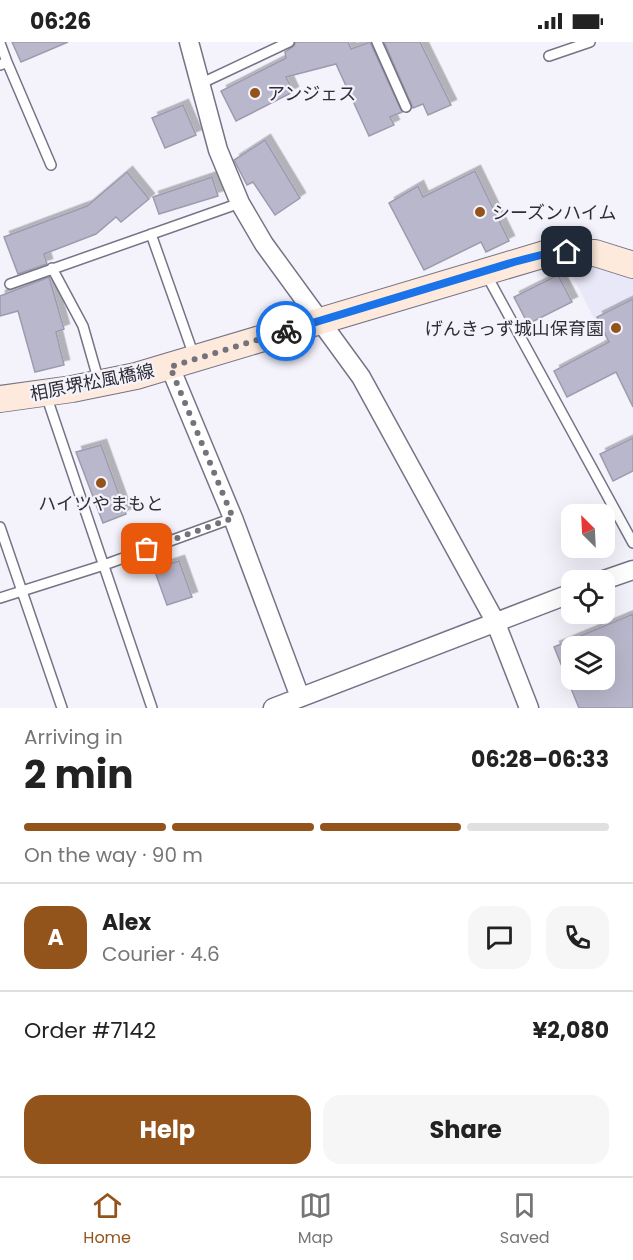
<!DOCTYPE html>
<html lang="en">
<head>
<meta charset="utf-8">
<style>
	:root { --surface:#fff; --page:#f6f6f6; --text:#222; --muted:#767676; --line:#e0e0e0; --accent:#93541c }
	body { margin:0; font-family:Poppins,"Noto Sans JP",sans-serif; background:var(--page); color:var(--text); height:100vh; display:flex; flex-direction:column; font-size:22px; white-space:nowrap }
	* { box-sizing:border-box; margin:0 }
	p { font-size:20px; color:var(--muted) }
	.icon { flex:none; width:33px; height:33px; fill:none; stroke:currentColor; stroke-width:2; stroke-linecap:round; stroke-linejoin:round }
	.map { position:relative; height:666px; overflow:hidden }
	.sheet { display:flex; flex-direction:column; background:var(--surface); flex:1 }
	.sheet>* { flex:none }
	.needle { width:39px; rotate:336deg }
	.controls { position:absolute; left:561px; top:462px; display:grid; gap:12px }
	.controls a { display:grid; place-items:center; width:54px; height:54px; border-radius:12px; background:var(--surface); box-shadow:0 6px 24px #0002; font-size:30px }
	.pin { position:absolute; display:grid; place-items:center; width:51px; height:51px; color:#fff; margin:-26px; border-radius:12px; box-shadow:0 3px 9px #0006 }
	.courier { position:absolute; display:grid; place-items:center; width:60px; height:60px; margin:-30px; border:4px solid #1a73e8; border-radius:50%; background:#fff; color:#222; box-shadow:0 2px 8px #0007 }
	.headline em { font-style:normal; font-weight:700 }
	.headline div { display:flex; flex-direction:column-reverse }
	.headline { display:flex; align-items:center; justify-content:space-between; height:102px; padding:0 24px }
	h1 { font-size:39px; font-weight:700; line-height:45px }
	.bar { display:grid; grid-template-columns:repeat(4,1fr); gap:9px 6px; align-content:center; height:72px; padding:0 24px }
	.bar i { height:8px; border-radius:4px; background:var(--line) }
	.bar .selected { background:var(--accent) }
	.bar p { grid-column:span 4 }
	.line { display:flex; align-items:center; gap:15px; padding:0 24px; border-top:2px solid var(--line) }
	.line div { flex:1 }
	.round { display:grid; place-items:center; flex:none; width:63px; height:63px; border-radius:18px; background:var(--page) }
	.cta { display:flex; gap:12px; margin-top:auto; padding:12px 24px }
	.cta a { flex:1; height:69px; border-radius:18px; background:var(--accent); color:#fff; font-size:24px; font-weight:700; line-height:69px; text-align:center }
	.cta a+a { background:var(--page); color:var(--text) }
	.status { display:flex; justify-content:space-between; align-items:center; height:42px; padding:0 30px; background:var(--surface); direction:ltr }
	.status svg { height:16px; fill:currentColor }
	.menu { display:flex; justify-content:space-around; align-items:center; height:84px; border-top:2px solid var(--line); background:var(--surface); font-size:16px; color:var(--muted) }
	.menu a { display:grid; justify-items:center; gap:3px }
	.menu .selected { color:var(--accent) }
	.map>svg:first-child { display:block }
	.built { fill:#e9e8f8 }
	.building { fill:#b9b7cb; stroke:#9d9bae; stroke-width:1.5; fill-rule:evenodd; filter:url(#shadow) }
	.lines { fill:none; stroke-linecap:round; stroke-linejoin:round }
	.lane-casing { stroke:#757385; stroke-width:12 }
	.street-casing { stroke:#757385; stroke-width:21 }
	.secondary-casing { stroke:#757385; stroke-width:28 }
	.lane { stroke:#fff; stroke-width:9 }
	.street { stroke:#fff; stroke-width:18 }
	.secondary { stroke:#feeadc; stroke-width:26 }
	.done { stroke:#74737b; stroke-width:6; stroke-dasharray:0 10.8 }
	.route { stroke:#1a73e8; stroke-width:8 }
	.poi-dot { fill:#93541c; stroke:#f4f3fc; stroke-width:2 }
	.labels { text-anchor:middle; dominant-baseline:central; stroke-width:4.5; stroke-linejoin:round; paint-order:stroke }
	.poi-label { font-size:18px; fill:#2f2e36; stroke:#f4f3fc; text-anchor:start }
	.street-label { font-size:18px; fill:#2f2e36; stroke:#f4f3fc }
</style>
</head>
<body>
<div class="status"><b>06:26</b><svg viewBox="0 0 49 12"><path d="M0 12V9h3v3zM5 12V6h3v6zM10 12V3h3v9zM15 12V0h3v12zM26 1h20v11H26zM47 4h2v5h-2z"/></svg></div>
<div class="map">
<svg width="633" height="666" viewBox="0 0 633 666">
	<defs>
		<filter id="shadow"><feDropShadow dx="5.5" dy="-5.5" stdDeviation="0" flood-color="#0004"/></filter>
	</defs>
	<rect width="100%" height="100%" fill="#f4f3fc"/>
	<path class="built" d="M567,223L599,226L633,237V335L625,339Z"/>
	<path class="building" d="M12,0H68L21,20Z
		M296,0H348L351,7L370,0L402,70L390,75L394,83L369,94L336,22L286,35L293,50L236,79L221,49L286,16L285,10L294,4Z
		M384,0H420L451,63L428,73L423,62L413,66Z
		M183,63L196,93L165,106L152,76Z
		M265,98L300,156L275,173L253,140L247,143L234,118Z
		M475,129L509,199L486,210L481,200L424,228L389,161L418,144L423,155Z
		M127,130L149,157L121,180L116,175L96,192L44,212L47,222L18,232L4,195L87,164Z
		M212,135L218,154L159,172L153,155Z
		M558,233L572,260L528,282L514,255Z
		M49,235L64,287L56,290L64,323L35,330L18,269L0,274V254Z
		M633,257V365L616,330L567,355L554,329L609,300L597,275Z
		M633,396V429L613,439L600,412Z
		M101,403L126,472L103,481L76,410Z
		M179,519L192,555L167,563L154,527Z
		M633,572V666H579L554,605ZM572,604H604V638H572Z"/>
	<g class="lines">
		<defs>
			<path id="lane" d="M377,0L406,65
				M0,1L7,20L0,23
				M549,14L590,0
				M7,20L51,123
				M202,41L289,0
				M151,192L194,314
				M52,226L83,284L99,340
				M486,232L633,501
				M10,242L240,161
				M46,353L152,666
				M0,485L62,666
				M0,556L104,523L233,476"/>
			<path id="street" d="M189,0L218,108L240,161L264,202L361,335L495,579L529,666
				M170,325L233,476L300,655
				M604,538L633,528
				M273,666L572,551"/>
			<path id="secondary" d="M0,357L72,347L136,334L545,212L595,211L633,223"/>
		</defs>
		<use href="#lane" class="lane-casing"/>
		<use href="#street" class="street-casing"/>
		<use href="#secondary" class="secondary-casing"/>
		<use href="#lane" class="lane"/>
		<use href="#street" class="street"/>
		<use href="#secondary" class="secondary"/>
	</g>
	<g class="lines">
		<path class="done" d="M147,507L233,476L170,325L286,289"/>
		<path class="route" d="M286,289L514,220L545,212L567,210"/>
	</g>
	<g class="poi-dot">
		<circle cx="255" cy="51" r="6"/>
		<circle cx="480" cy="170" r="6"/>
		<circle cx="616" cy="286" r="6"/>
		<circle cx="101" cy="441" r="6"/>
	</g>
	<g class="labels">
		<g class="poi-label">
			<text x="267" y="51">アンジェス</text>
			<text x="492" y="170">シーズンハイム</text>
			<text x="604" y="286" text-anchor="end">げんきっず城山保育園</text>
			<text x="101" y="461" text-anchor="middle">ハイツやまもと</text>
		</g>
		<g class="street-label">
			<text transform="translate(92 340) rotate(-11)">相原堺松風橋線</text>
		</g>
	</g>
</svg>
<div class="controls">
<a><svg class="needle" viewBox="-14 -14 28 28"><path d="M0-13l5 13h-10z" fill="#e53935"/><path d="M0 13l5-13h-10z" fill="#767676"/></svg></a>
<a><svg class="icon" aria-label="locate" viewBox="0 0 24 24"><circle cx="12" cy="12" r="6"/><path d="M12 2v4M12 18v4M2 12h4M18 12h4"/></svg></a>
<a><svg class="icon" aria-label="layers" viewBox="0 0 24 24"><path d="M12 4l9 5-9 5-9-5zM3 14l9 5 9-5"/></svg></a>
</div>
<div class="pin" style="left:147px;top:507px;background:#ea580c"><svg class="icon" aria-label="bag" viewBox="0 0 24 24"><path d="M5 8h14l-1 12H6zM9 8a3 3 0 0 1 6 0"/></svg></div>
<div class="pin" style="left:567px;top:210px;background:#1f2937"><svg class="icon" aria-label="home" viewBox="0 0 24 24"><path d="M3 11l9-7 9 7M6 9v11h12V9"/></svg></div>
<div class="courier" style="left:286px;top:289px"><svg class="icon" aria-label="bike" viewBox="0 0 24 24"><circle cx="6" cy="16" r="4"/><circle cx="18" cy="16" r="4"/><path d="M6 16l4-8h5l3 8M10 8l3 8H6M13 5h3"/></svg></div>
</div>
<section class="sheet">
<div class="headline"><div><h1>2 min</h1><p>Arriving in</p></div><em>06:28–06:33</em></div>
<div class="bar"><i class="selected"></i><i class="selected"></i><i class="selected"></i><i></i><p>On the way · 90 m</p></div>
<div class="line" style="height:108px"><b class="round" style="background:var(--accent);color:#fff">A</b><div><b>Alex</b><p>Courier · 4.6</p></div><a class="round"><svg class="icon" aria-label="chat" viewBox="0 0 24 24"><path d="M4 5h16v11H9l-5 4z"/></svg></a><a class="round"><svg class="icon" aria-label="phone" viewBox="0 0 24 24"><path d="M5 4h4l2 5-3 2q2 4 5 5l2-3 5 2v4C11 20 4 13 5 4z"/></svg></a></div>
<div class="line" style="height:78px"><div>Order #7142</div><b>¥2,080</b></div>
<div class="cta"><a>Help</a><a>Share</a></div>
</section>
<nav class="menu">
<a class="selected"><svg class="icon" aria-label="home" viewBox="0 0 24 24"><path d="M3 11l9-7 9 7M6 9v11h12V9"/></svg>Home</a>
<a><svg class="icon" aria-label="map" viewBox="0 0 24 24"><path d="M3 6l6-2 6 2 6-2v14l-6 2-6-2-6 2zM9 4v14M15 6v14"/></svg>Map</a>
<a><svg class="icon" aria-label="saved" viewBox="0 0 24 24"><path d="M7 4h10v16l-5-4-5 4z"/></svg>Saved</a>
</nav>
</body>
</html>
